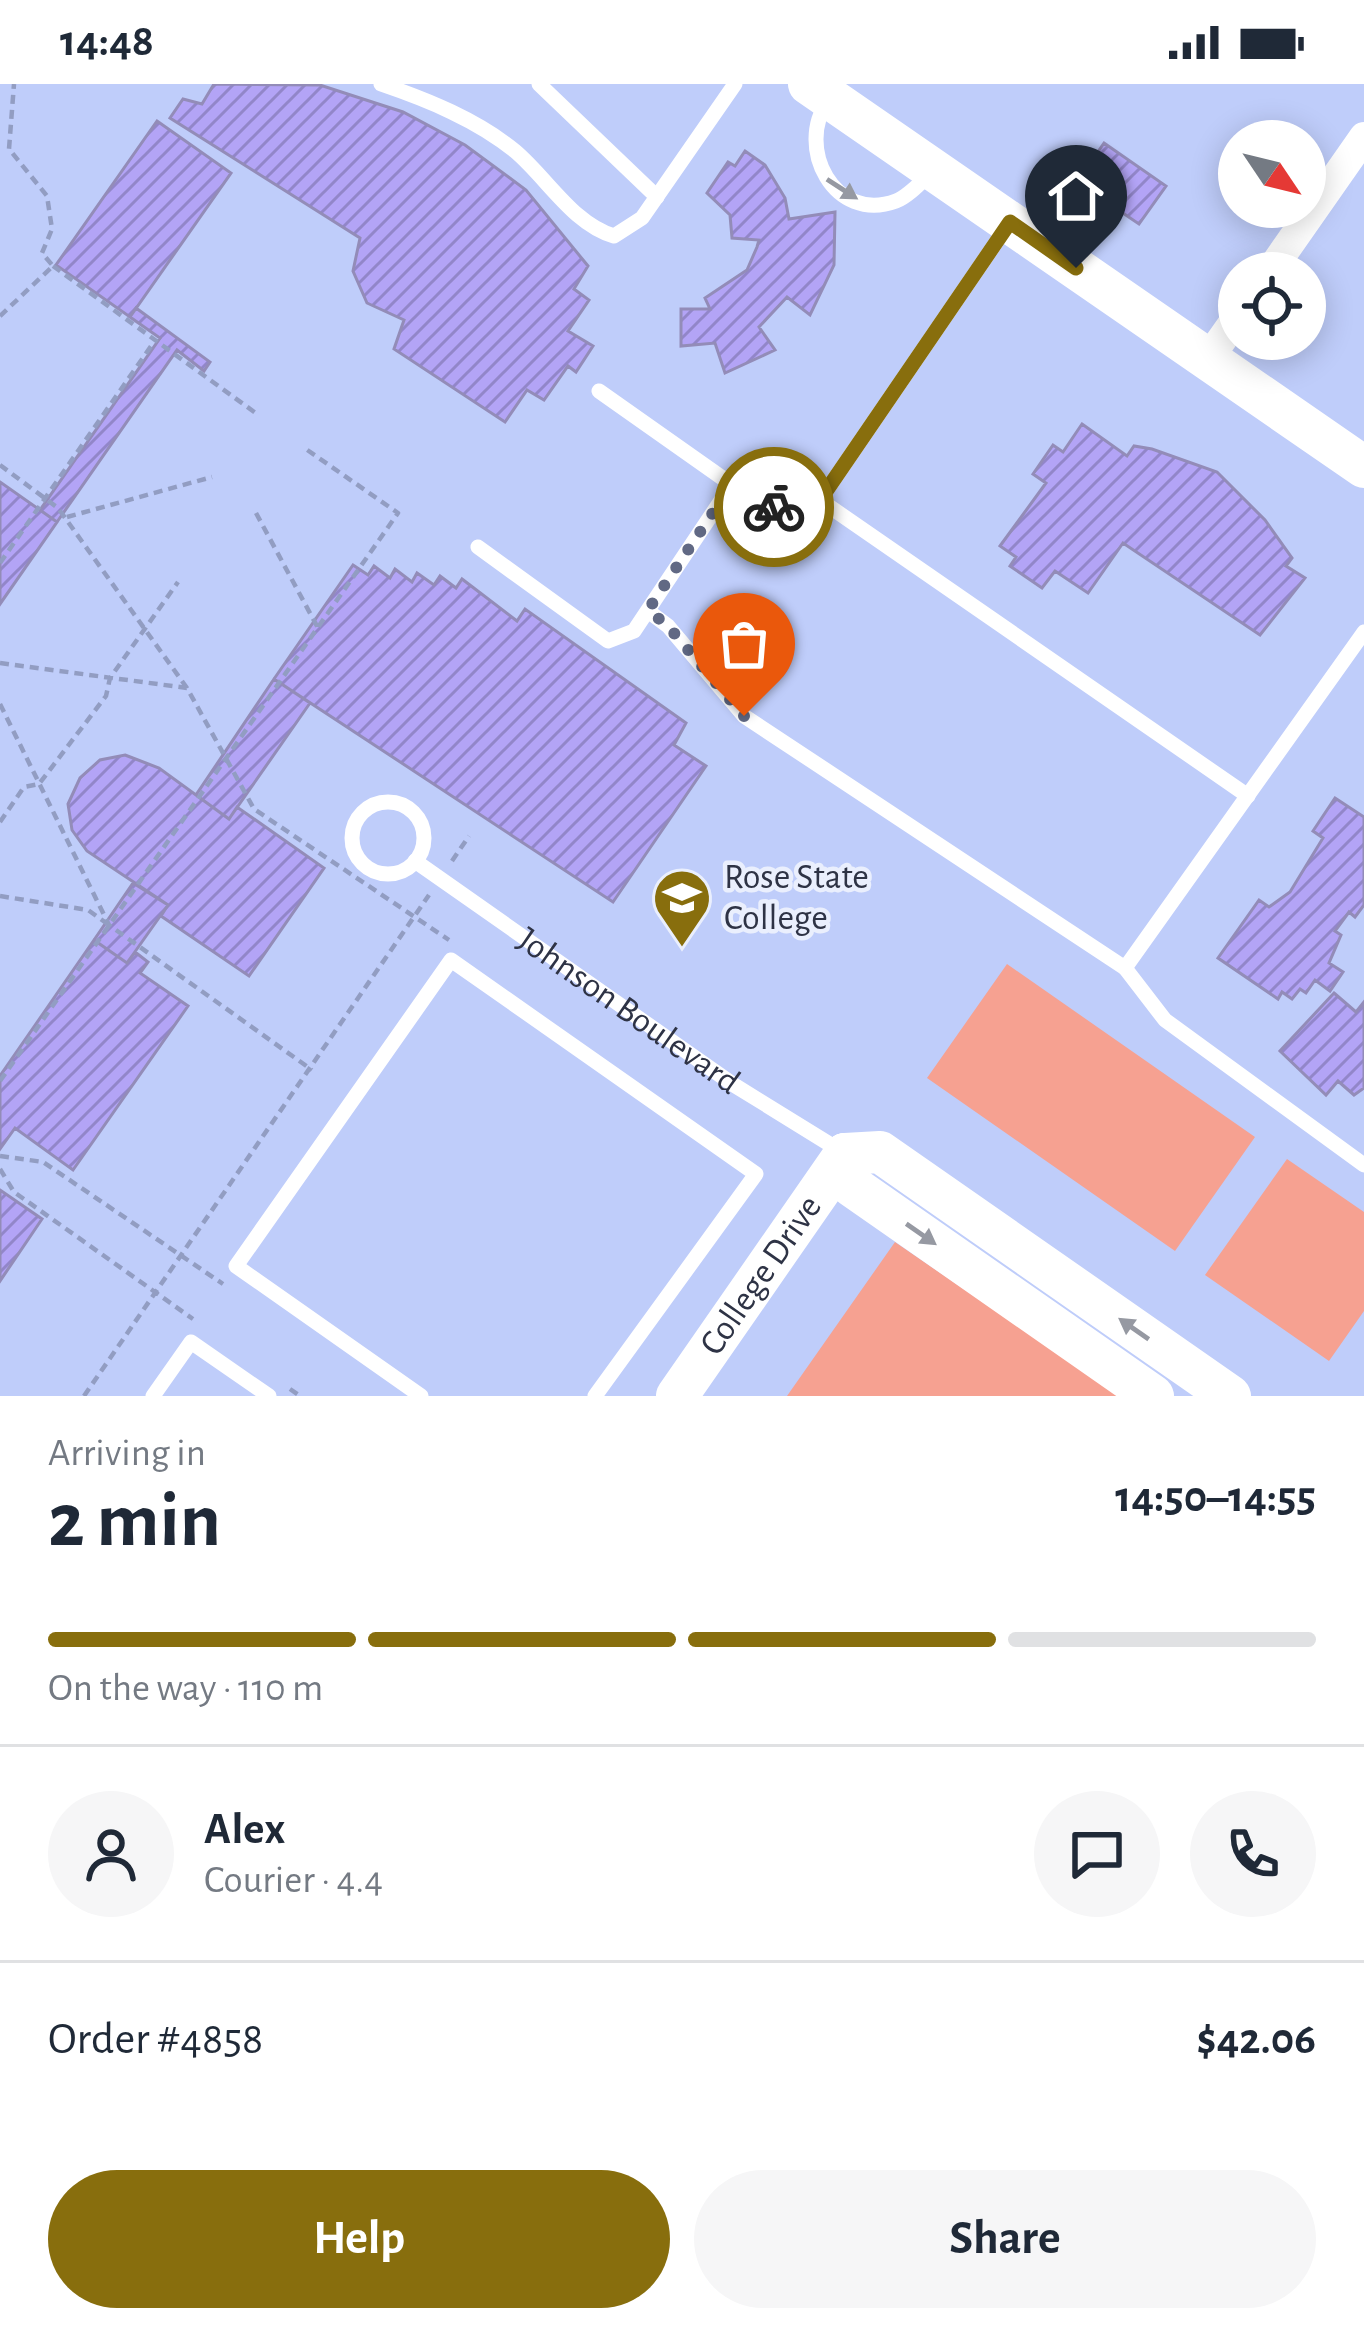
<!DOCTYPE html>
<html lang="en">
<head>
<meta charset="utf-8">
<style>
	:root { --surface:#fff; --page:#f6f6f7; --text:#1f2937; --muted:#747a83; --line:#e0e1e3; --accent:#886e0d }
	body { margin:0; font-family:"Alegreya Sans",sans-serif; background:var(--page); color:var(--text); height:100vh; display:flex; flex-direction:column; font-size:45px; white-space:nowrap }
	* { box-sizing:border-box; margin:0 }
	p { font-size:39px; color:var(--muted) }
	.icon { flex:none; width:66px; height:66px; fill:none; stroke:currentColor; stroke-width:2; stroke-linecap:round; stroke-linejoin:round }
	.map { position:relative; height:1312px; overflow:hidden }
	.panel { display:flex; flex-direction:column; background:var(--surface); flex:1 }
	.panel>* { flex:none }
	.needle { width:78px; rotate:125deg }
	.fabs { position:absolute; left:1218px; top:36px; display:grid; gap:24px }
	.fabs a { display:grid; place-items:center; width:108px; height:108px; border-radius:50%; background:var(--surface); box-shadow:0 6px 30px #0003; font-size:60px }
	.pin { position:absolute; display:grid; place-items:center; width:102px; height:102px; color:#fff; margin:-123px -51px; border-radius:50% 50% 50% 0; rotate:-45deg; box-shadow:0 0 12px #0007 }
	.pin .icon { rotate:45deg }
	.courier { position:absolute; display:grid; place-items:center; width:120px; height:120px; margin:-60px; border:9px solid #886e0d; border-radius:50%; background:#fff; color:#222; box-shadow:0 3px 15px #0007 }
	.head em { font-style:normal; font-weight:700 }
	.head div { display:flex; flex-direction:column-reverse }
	.head { display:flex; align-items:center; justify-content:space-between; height:204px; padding:0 48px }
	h1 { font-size:78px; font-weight:700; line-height:90px }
	.bar { display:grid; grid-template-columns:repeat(4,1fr); gap:18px 12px; align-content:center; height:144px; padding:0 48px }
	.bar i { height:15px; border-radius:9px; background:var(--line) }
	.bar .current { background:var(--accent) }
	.bar p { grid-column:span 4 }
	.line { display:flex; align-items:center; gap:30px; padding:0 48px; border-top:3px solid var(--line) }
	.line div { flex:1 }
	.round { display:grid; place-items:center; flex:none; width:126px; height:126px; border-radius:63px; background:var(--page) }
	.cta { display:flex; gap:24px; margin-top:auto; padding:24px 48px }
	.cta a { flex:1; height:138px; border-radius:72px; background:var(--accent); color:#fff; font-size:48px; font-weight:700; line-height:138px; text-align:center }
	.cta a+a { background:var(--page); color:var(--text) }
	.status { display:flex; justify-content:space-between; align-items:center; height:84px; padding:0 60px; background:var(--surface); direction:ltr }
	.status svg { height:33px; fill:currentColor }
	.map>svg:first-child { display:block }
	.green { fill:#f6a191 }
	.building { fill:url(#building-hatch); stroke:#938cb8; stroke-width:3 }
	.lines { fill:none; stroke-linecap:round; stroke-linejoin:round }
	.path { stroke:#929dc2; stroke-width:4.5; stroke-dasharray:9 6; stroke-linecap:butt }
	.lane { stroke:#fff; stroke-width:15 }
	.street { stroke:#fff; stroke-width:30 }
	.secondary { stroke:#fff; stroke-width:42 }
	.oneway { fill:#9699a2 }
	.done { stroke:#616984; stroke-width:12; stroke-dasharray:0 21.6 }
	.route { stroke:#886e0d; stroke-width:15 }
	.labels { text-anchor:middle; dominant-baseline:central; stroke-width:9; stroke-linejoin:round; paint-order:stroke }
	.poi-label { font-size:36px; fill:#2e3345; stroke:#eaeffd; text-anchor:start }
	.street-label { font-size:36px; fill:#2e3345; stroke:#eaeffd }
</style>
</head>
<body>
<div class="status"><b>14:48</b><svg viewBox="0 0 49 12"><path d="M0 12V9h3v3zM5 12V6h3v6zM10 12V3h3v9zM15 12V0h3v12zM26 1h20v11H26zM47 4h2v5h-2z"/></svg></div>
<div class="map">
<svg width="1364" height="1312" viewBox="0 0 1364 1312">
	<defs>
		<pattern id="building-hatch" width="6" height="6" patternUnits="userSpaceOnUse" patternTransform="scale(3)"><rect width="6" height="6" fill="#b3a4f6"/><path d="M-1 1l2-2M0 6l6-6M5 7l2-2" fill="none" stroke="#9286c9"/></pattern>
	</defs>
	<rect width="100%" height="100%" fill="#bfcdfa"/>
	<path class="green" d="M1007,880L1255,1053L1175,1167L927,994Z
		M1287,1075L1364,1128V1227L1329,1277L1205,1191Z
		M895,1158L1120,1312H787Z"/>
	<path class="building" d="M214,0L320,1L403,28L465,61L526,106L588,182L574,205L589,216L568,247L593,262L576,288L568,282L544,316L527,306L505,338L394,265L404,236L367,219L353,187L360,154L170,34L183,15L202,20Z
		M157,37L231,89L130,233L56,181Z
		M1104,59L1166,102L1139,140L1077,98Z
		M745,67L765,81L785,114L789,135L835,128L834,181L810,231L787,213L759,243L775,266L725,289L715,259L681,262V225H710L705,214L747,186L757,163L759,156L732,154L730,131L707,109L728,78L735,82Z
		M136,224L210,278L204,287L177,266L57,438L40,426L160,254L130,233Z
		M1082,340L1127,372L1134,362L1152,365L1217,388L1265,436L1292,474L1286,482L1305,494L1260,551L1123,459L1088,509L1055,487L1042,504L1010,482L1016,473L1000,462L1046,399L1033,390L1053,361L1063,368Z
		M0,398L57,438L0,520Z
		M353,481L368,491L374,482L390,494L395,485L412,498L417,489L434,501L440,492L456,504L462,495L517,537L525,525L686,639L674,661L706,682L613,818L274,595Z
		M274,595L310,619L229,735L196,711Z
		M125,671L159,684L229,735L237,723L324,784L249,892L161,832L168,821L87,767L72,746L68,720L80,694L100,676Z
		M1335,714L1364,733V821L1355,833L1349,828L1335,847L1341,851L1329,879L1343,888L1330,907L1315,896L1306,909L1300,905L1292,915L1282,908L1278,915L1218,874L1259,816L1269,823L1290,808L1323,754L1313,747Z
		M133,799L168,821L127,879L94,856Z
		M94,856L127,879L135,868L148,878L140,889L188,922L73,1086L15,1044L0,1065V992Z
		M1334,909L1356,928L1364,918V1004L1354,1011L1338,997L1326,1011L1280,967Z
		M0,1106L42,1135L0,1197Z"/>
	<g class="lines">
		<path class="path" d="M53,182L257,330
			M0,232L53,182L42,169L52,145L47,112L9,65L14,0
			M0,381L58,424L187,604
			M256,429L318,544
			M67,433L212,393
			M0,479L156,255
			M0,579L187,604L254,725L449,856
			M0,620L109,841L312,986
			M0,738L24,703L39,700L106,612L110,594L178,498
			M452,777L469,752
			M0,812L88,826L109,841
			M0,997L398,429L303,363
			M0,1072L43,1078L223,1200
			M0,1085L14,1108L193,1235
			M290,1305L300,1312
			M84,1312L429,811"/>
		<g class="lane">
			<path d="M381,0C428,16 477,36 515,67C547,94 573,140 614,152L642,134L735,0"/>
			<path d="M539,0L657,113"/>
			<path d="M828,17C795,63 834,140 896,117C909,112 923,96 933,87"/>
			<path d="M599,307L755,417L793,424L820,416L1008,141"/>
			<path d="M820,416L1248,712"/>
			<path d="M478,463L608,557L634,547L732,400"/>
			<path d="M648,527L668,542L744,632L1125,884L1364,548"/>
			<circle cx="388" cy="754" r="36"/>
			<path id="s1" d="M415,777L734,1001L844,1069"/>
			<path d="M1125,884L1165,936L1364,1081"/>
			<path d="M153,1312L191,1258L269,1312"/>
			<path d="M421,1312L236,1182L451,876L756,1090L595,1312"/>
		</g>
		<path class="street" d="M1269,189L1364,53
			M1208,275L1239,231"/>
		<g class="secondary">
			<path d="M809,0L1364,383"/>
			<path d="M845,1070L880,1068L1230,1312"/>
			<path d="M845,1070L852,1102L1153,1312"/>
			<path id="s2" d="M677,1312L845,1070"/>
		</g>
	</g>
	<defs><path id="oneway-solid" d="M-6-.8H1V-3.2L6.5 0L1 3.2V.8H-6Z" transform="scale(3)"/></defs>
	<g class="oneway">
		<use href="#oneway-solid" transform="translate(842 105) rotate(33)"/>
		<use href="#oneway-solid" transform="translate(921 1150) rotate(35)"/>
		<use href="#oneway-solid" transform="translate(1134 1245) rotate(-145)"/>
	</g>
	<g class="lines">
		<path class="done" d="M744,632L668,542L648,526L732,400L774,423"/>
		<path class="route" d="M774,423L820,416L1010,138L1076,184"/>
	</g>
	<defs>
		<symbol id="university-pin" viewBox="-11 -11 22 30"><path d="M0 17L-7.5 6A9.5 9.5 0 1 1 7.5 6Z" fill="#886e0d" stroke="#eaeffd"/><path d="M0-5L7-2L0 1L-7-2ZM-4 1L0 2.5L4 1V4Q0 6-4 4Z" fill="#fff"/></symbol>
	</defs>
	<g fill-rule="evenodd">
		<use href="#university-pin" x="649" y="781" width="66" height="90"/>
	</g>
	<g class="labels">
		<g class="poi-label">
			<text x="724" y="793">Rose State<tspan x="724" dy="41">College</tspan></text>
		</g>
		<g class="street-label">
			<text stroke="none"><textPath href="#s1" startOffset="261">Johnson Boulevard</textPath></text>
			<text stroke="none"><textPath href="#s2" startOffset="147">College Drive</textPath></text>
		</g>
	</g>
</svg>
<div class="fabs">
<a><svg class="needle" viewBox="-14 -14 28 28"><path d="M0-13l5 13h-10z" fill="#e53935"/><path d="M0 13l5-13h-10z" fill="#747a83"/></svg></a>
<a><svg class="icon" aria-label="locate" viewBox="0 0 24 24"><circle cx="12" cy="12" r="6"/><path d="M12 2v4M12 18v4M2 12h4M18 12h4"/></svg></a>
</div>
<div class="pin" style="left:744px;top:632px;background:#ea580c"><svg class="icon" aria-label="bag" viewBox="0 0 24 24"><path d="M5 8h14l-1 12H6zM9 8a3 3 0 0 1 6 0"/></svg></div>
<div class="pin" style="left:1076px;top:184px;background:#1f2937"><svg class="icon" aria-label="home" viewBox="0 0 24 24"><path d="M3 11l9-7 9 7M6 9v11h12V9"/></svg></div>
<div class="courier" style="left:774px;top:423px"><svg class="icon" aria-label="bike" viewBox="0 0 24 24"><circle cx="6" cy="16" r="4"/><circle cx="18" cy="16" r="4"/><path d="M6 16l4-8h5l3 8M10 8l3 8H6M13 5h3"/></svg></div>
</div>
<section class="panel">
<div class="head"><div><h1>2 min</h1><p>Arriving in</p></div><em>14:50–14:55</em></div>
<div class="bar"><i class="current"></i><i class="current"></i><i class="current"></i><i></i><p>On the way · 110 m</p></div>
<div class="line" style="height:216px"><a class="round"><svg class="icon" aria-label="person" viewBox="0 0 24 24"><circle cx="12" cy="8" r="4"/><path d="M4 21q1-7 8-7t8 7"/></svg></a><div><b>Alex</b><p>Courier · 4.4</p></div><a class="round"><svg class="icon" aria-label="chat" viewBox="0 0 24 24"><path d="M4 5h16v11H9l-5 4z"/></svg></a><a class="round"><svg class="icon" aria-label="phone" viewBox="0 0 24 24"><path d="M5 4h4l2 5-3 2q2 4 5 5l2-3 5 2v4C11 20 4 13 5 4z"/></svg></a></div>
<div class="line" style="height:156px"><div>Order #4858</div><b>$42.06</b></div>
<div class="cta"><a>Help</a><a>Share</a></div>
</section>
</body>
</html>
